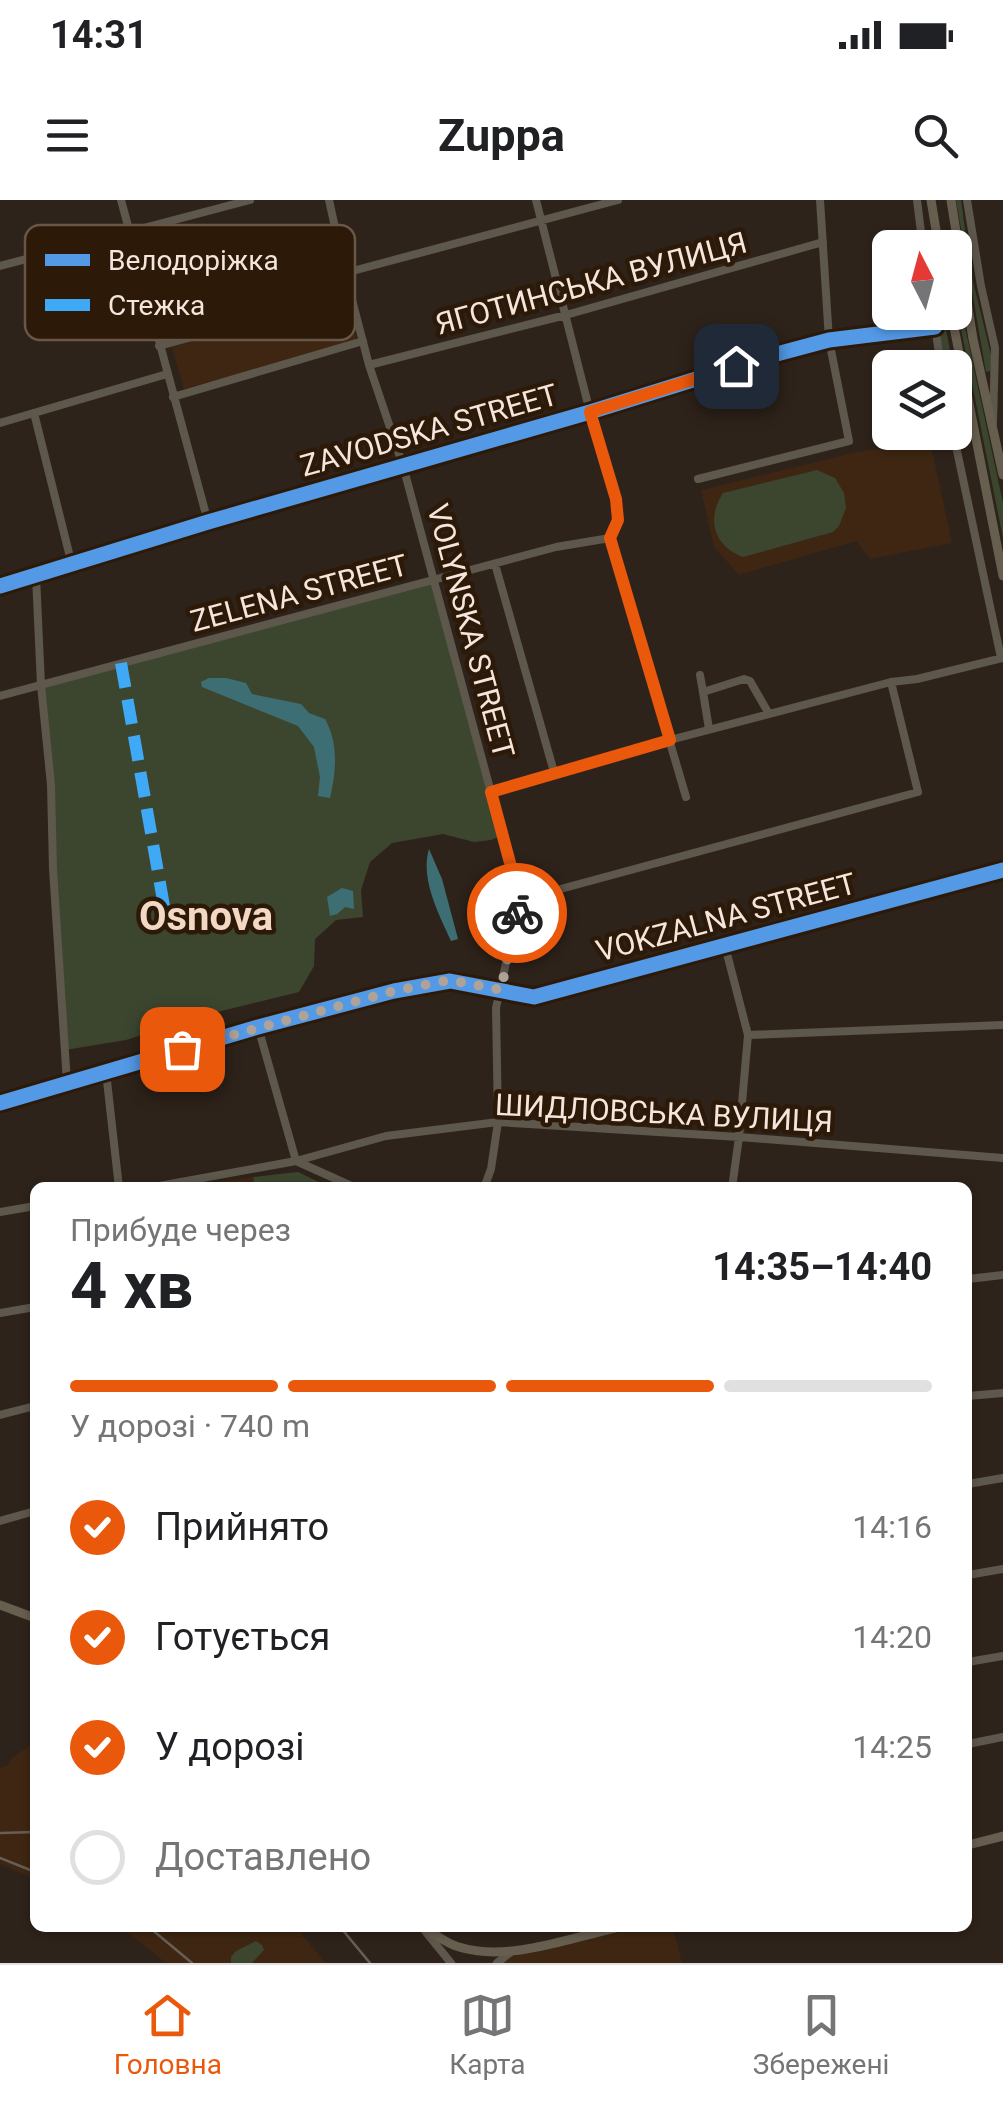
<!DOCTYPE html>
<html lang="uk">
<head>
<meta charset="utf-8">
<style>
	:root { --surface:#fff; --page:#f2f2f2; --text:#202124; --muted:#757577; --line:#e0e0e0; --accent:#ea580c }
	body { margin:0; font-family:Roboto,sans-serif; background:var(--page); color:var(--text); height:100vh; display:flex; flex-direction:column; font-size:38px; white-space:nowrap }
	* { box-sizing:border-box; margin:0 }
	p { font-size:32px; color:var(--muted) }
	.icon { flex:none; width:55px; height:55px; fill:none; stroke:currentColor; stroke-width:2; stroke-linecap:round; stroke-linejoin:round }
	.map { position:relative; flex:1; overflow:hidden }
	.details { position:absolute; left:30px; top:982px; width:942px; height:750px; display:flex; flex-direction:column; background:var(--surface); border-radius:15px; box-shadow:0 2px 8px #0004 }
	.details>* { flex:none }
	.needle { width:65px; rotate:354deg }
	.buttons { position:absolute; left:872px; top:30px; display:grid; gap:20px }
	.buttons a { display:grid; place-items:center; width:100px; height:100px; border-radius:15px; background:var(--surface); box-shadow:0 2px 8px #0004; font-size:50px }
	.pin { position:absolute; display:grid; place-items:center; width:85px; height:85px; color:#fff; margin:-42px; border-radius:20px; box-shadow:0 5px 15px #0006 }
	.courier { position:absolute; display:grid; place-items:center; width:100px; height:100px; margin:-50px; border:8px solid #ea580c; border-radius:50%; background:#fff; color:#222; box-shadow:0 2px 12px #0007 }
	.headline em { font-style:normal; font-weight:700 }
	.headline div { display:flex; flex-direction:column-reverse }
	.headline { display:flex; align-items:center; justify-content:space-between; height:170px; padding:0 40px }
	h1 { font-size:65px; font-weight:700; line-height:75px }
	.bar { display:grid; grid-template-columns:repeat(4,1fr); gap:15px 10px; align-content:center; height:120px; padding:0 40px }
	.bar i { height:12px; border-radius:8px; background:var(--line) }
	.bar .selected { background:var(--accent) }
	.bar p { grid-column:span 4 }
	ol { padding:0 40px; list-style:none }
	li { display:flex; align-items:center; gap:30px; height:110px }
	li p { margin-inline-start:auto }
	li .icon { padding:10px; border-radius:50%; background:var(--accent); color:#fff; stroke-width:4 }
	li:last-child { color:var(--muted) }
	li i { width:55px; height:55px; border:5px solid var(--line); border-radius:50% }
	.status { display:flex; justify-content:space-between; align-items:center; height:70px; padding:0 50px; background:var(--surface); direction:ltr }
	.status svg { height:28px; fill:currentColor }
	header { display:flex; justify-content:space-between; align-items:center; height:130px; padding:0 40px; background:var(--surface); font-size:45px; font-weight:700 }
	.tab-bar { display:flex; justify-content:space-around; align-items:center; height:140px; border-top:2px solid var(--line); background:var(--surface); font-size:28px; color:var(--muted) }
	.tab-bar a { display:grid; justify-items:center; gap:5px }
	.tab-bar .selected { color:var(--accent) }
	.map>svg:first-child { display:block }
	.built { fill:#3e2612 }
	.green { fill:#3c462f }
	.water { fill:#3d6e74 }
	.lines { fill:none; stroke-linecap:round; stroke-linejoin:round }
	.minor { stroke:#5d574c; stroke-width:8 }
	.major { stroke:#665e4e; stroke-width:9 }
	.rail { stroke:#675f56; stroke-width:2.5 }
	.quiet { stroke:#3fa9f5; stroke-width:12; stroke-dasharray:25 12; stroke-linecap:butt }
	.cycleway-casing { stroke:#2c1908; stroke-width:21 }
	.cycleway { stroke:#5399e6; stroke-width:15 }
	.done { stroke:#afa298; stroke-width:10; stroke-dasharray:0 18 }
	.route { stroke:#ea580c; stroke-width:12 }
	.labels { text-anchor:middle; dominant-baseline:central; stroke-width:9; stroke-linejoin:round; paint-order:stroke }
	.street-label { font-size:30px; fill:#f4e6dc; stroke:#2c1908 }
	.district-label { font-size:40px; font-weight:bold; fill:#f3d8c3; stroke:#2c1908 }
	.key { fill:#2c1908; stroke:#685648; stroke-width:2.5 }
	.key-label { font-size:28px; fill:#f4e6dc }
</style>
</head>
<body>
<div class="status"><b>14:31</b><svg viewBox="0 0 49 12"><path d="M0 12V9h3v3zM5 12V6h3v6zM10 12V3h3v9zM15 12V0h3v12zM26 1h20v11H26zM47 4h2v5h-2z"/></svg></div>
<header><svg class="icon" aria-label="menu" viewBox="0 0 24 24"><path d="M4 6h16M4 12h16M4 18h16"/></svg>Zuppa<svg class="icon" aria-label="search" viewBox="0 0 24 24"><circle cx="10" cy="10" r="6"/><path d="M15 15l6 6"/></svg></header>
<div class="map">
<svg width="1003" height="1763" viewBox="0 0 1003 1763">
	<rect width="100%" height="100%" fill="#2e231a"/>
	<path class="built" d="M345,99L357,141L184,189L172,147Z
		M930,241L952,343L870,359L856,341L739,375L714,347L701,290L857,252Z
		M253,977L255,987L191,988V986Z
		M35,1542V1679L0,1664V1568L8,1565L12,1558Z
		M122,1728H297L325,1763H166Z
		M630,1728H673L682,1763H486Z"/>
	<path class="green" d="M956,0H961L971,73L992,159L990,171L986,172Z
		M955,68L966,132L1003,303V338L955,99Z
		M936,113H943L953,167H947L943,159Z
		M817,270L835,278L844,293L846,308L839,326L833,332L743,357C714,346 706,319 723,293Z
		M433,381L503,635L491,640L474,642L443,634L392,643L370,662L361,690L363,717L336,720L315,739L314,766L299,792L201,816L126,840L65,850L51,585L41,485Z
		M298,972L329,987H255L253,977Z
		M256,1741L262,1745L264,1750L252,1763H231V1757L236,1751Z"/>
	<path class="water" d="M209,478H226L246,483L252,494L301,504L309,513L325,519C339,544 336,572 330,598L318,596L320,577L314,547L298,526L202,487L201,482Z
		M429,649L442,679L458,739L451,741C439,714 420,679 429,649Z
		M342,688L353,691L354,709L345,707L337,714L330,716L327,697Z"/>
	<g class="lines">
		<path class="minor" d="M121,0L208,322
			M329,0L345,73L369,165L403,266L520,700
			M536,0L590,212L616,299L618,320L610,338L686,597
			M917,0L923,48
			M967,0L981,86L995,148L993,223
			M0,66L250,0
			M345,73L618,0
			M933,112L941,168
			M159,146L350,94
			M369,165L566,115L823,42
			M955,194L970,226
			M173,197L363,141
			M34,213L72,365
			M0,223L167,174
			M953,232L1001,458
			M698,279L849,241L829,140L820,0
			M495,364L554,572
			M36,376L41,485L51,585L53,669L67,883
			M0,386L208,322L590,212L773,155L829,140L935,127
			M700,475L703,492
			M0,496L556,347L610,338
			M709,529L703,492L744,479L750,481L769,514
			M491,591L670,540L891,482L917,479L1003,458
			M725,746L748,835L739,937L732,988
			M258,827L296,961L356,988
			M748,835L1003,825
			M106,872L119,988
			M0,903L258,827L394,791L450,781L534,797L1003,670
			M148,988L296,961L386,936L498,922L739,937L1003,958
			M484,988L491,969L498,922L496,808L520,700L918,592L891,482
			M0,1012L35,1006
			M968,1079L1003,1075
			M0,1113L35,1107
			M968,1196L1003,1193
			M0,1215L35,1206
			M968,1284L1003,1278
			M0,1321L35,1311
			M968,1375L1003,1369
			M968,1462L1003,1456
			M968,1544L1003,1537
			M425,1731L451,1763
			M497,1763L511,1752"/>
		<path class="major" d="M931,0L939,48
			M951,0L973,139L1003,275
			M951,112L1003,376
			M0,1405L35,1418
			M968,1645L1003,1636
			M424,1728C435,1734 447,1744 459,1747C507,1762 567,1739 615,1728"/>
		<path class="rail" d="M0,1633L35,1632
			M0,1658L35,1672
			M150,1728L192,1763
			M341,1728L370,1763"/>
		<path class="quiet" d="M121,463L167,723"/>
		<defs>
			<path id="cycleway" d="M0,386L208,322L590,212L773,155L829,140L935,127
				M0,903L258,827L394,791L450,781L534,797L1003,670"/>
		</defs>
		<use href="#cycleway" class="cycleway-casing"/>
		<use href="#cycleway" class="cycleway"/>
	</g>
	<g class="lines">
		<path class="done" d="M182,849L394,791L450,780L501,790L517,713"/>
		<path class="route" d="M517,713L520,700L491,592L670,540L610,338L618,320L616,299L590,212L736,166"/>
	</g>
	<g class="labels">
		<g class="street-label">
			<text transform="translate(591 83) rotate(-15)">ЯГОТИНСЬКА ВУЛИЦЯ</text>
			<text transform="translate(429 230) rotate(-16)">ZAVODSKA STREET</text>
			<text transform="translate(299 393) rotate(-15)">ZELENA STREET</text>
			<text transform="translate(471 431) rotate(75)">VOLYNSKA STREET</text>
			<text transform="translate(726 717) rotate(-15)">VOKZALNA STREET</text>
			<text transform="translate(664 913) rotate(3)">ШИДЛОВСЬКА ВУЛИЦЯ</text>
		</g>
		<g class="district-label">
			<text x="206" y="716">Osnova</text>
		</g>
	</g>
	<rect x="25" y="25" width="330" height="115" rx="15" class="key"/>
	<rect x="45" y="54" width="45" height="12" fill="#5399e6"/>
	<rect x="45" y="99" width="45" height="12" fill="#3fa9f5"/>
	<g class="key-label">
		<text x="108" y="70">Велодоріжка</text>
		<text x="108" y="115">Стежка</text>
	</g>
</svg>
<div class="buttons">
<a><svg class="needle" viewBox="-14 -14 28 28"><path d="M0-13l5 13h-10z" fill="#e53935"/><path d="M0 13l5-13h-10z" fill="#757577"/></svg></a>
<a><svg class="icon" aria-label="layers" viewBox="0 0 24 24"><path d="M12 4l9 5-9 5-9-5zM3 14l9 5 9-5"/></svg></a>
</div>
<div class="pin" style="left:182px;top:849px;background:#ea580c"><svg class="icon" aria-label="bag" viewBox="0 0 24 24"><path d="M5 8h14l-1 12H6zM9 8a3 3 0 0 1 6 0"/></svg></div>
<div class="pin" style="left:736px;top:166px;background:#1f2937"><svg class="icon" aria-label="home" viewBox="0 0 24 24"><path d="M3 11l9-7 9 7M6 9v11h12V9"/></svg></div>
<div class="courier" style="left:517px;top:713px"><svg class="icon" aria-label="bike" viewBox="0 0 24 24"><circle cx="6" cy="16" r="4"/><circle cx="18" cy="16" r="4"/><path d="M6 16l4-8h5l3 8M10 8l3 8H6M13 5h3"/></svg></div>
<section class="details">
<div class="headline"><div><h1>4 хв</h1><p>Прибуде через</p></div><em>14:35–14:40</em></div>
<div class="bar"><i class="selected"></i><i class="selected"></i><i class="selected"></i><i></i><p>У дорозі · 740 m</p></div>
<ol>
<li><svg class="icon" aria-label="check" viewBox="0 0 24 24"><path d="M5 12l5 5 9-10"/></svg>Прийнято<p>14:16</p></li>
<li><svg class="icon" aria-label="check" viewBox="0 0 24 24"><path d="M5 12l5 5 9-10"/></svg>Готується<p>14:20</p></li>
<li><svg class="icon" aria-label="check" viewBox="0 0 24 24"><path d="M5 12l5 5 9-10"/></svg>У дорозі<p>14:25</p></li>
<li><i></i>Доставлено</li>
</ol>
</section>
</div>
<nav class="tab-bar">
<a class="selected"><svg class="icon" aria-label="home" viewBox="0 0 24 24"><path d="M3 11l9-7 9 7M6 9v11h12V9"/></svg>Головна</a>
<a><svg class="icon" aria-label="map" viewBox="0 0 24 24"><path d="M3 6l6-2 6 2 6-2v14l-6 2-6-2-6 2zM9 4v14M15 6v14"/></svg>Карта</a>
<a><svg class="icon" aria-label="saved" viewBox="0 0 24 24"><path d="M7 4h10v16l-5-4-5 4z"/></svg>Збережені</a>
</nav>
</body>
</html>
